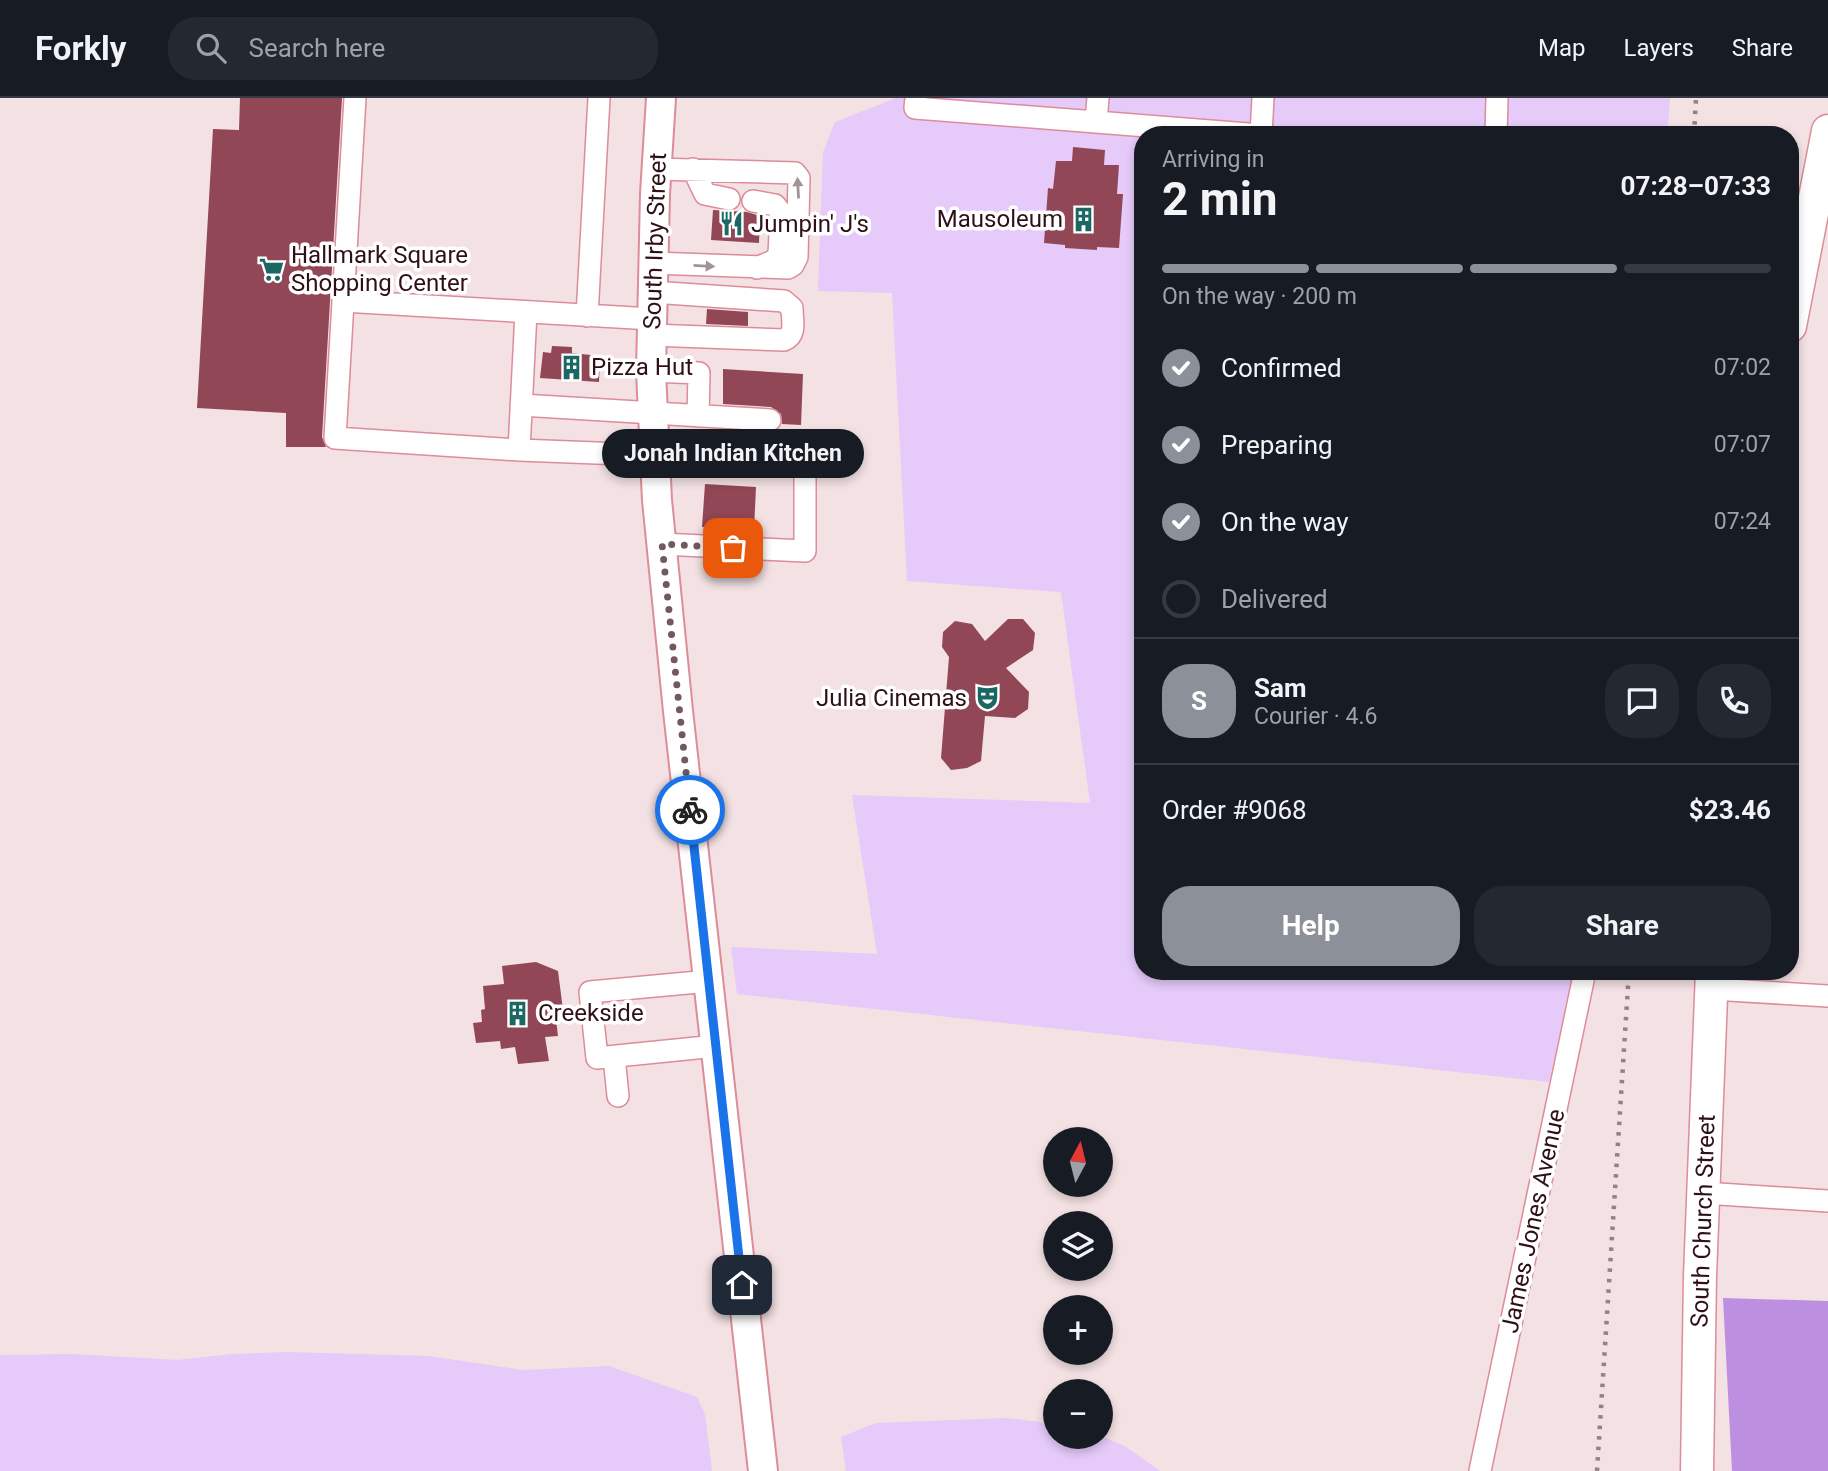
<!DOCTYPE html>
<html lang="en">
<head>
<meta charset="utf-8">
<style>
	:root { --surface:#171b24; --page:#242831; --text:#f1f3f6; --muted:#9ea1a6; --line:#363941; --accent:#8c9099 }
	body { margin:0; font-family:Roboto,sans-serif; background:var(--page); color:var(--text); height:100vh; display:flex; flex-direction:column; font-size:26px; white-space:nowrap }
	* { box-sizing:border-box; margin:0 }
	p { font-size:23px; color:var(--muted) }
	.icon { flex:none; width:38px; height:38px; fill:none; stroke:currentColor; stroke-width:2; stroke-linecap:round; stroke-linejoin:round }
	.map { position:relative; flex:1; overflow:hidden }
	.side { position:absolute; left:1134px; top:28px; width:665px; height:854px; display:flex; flex-direction:column; background:var(--surface); border-radius:28px; box-shadow:0 4px 10px #0003 }
	.side>* { flex:none }
	.needle { width:46px; rotate:7deg }
	.tools { position:absolute; left:1043px; top:1029px; display:grid; gap:14px }
	.tools a { display:grid; place-items:center; width:70px; height:70px; border-radius:50%; background:var(--surface); box-shadow:0 4px 10px #0003; font-size:35px }
	.pin { position:absolute; display:grid; place-items:center; width:60px; height:60px; color:#fff; margin:-30px; border-radius:14px; box-shadow:0 4px 10px #0006 }
	.courier { position:absolute; display:grid; place-items:center; width:70px; height:70px; margin:-35px; border:5px solid #1a73e8; border-radius:50%; background:#fff; color:#222; box-shadow:0 2px 9px #0007 }
	.bubble { position:absolute; height:49px; border-radius:24px; background:var(--surface); box-shadow:0 4px 10px #0003; font-size:23px; font-weight:700; line-height:49px; text-align:center }
	.headline em { font-style:normal; font-weight:700 }
	.headline div { display:flex; flex-direction:column-reverse }
	.headline { display:flex; align-items:center; justify-content:space-between; height:119px; padding:0 28px }
	h1 { font-size:46px; font-weight:700; line-height:52px }
	.bar { display:grid; grid-template-columns:repeat(4,1fr); gap:10px 7px; align-content:center; height:84px; padding:0 28px }
	.bar i { height:9px; border-radius:5px; background:var(--line) }
	.bar .active { background:var(--accent) }
	.bar p { grid-column:span 4 }
	.line { display:flex; align-items:center; gap:18px; padding:0 28px; border-top:2px solid var(--line) }
	.line div { flex:1 }
	.round { display:grid; place-items:center; flex:none; width:74px; height:74px; border-radius:28px; background:var(--page) }
	ol { padding:0 28px; list-style:none }
	li { display:flex; align-items:center; gap:21px; height:77px }
	li p { margin-inline-start:auto }
	li .icon { padding:7px; border-radius:50%; background:var(--accent); color:#fff; stroke-width:4 }
	li:last-child { color:var(--muted) }
	li i { width:38px; height:38px; border:4px solid var(--line); border-radius:50% }
	.action { display:flex; gap:14px; margin-top:auto; padding:14px 28px }
	.action a { flex:1; height:80px; border-radius:28px; background:var(--accent); color:#fff; font-size:28px; font-weight:700; line-height:80px; text-align:center }
	.action a+a { background:var(--page); color:var(--text) }
	header { display:flex; align-items:center; gap:42px; box-sizing:border-box; height:98px; padding:0 35px; background:var(--surface); border-bottom:2px solid var(--line) }
	header strong { font-size:33px }
	nav { display:flex; gap:38px; margin-inline-start:auto; font-size:24px }
	.search { width:490px; height:63px; background:var(--page); display:flex; align-items:center; gap:18px; box-sizing:border-box; padding:0 24px; border-radius:28px; color:var(--muted); font-size:26px }
	.map>svg:first-child { display:block }
	.green { fill:#e5cafa }
	.forest { fill:#bd8fe0 }
	.building { fill:#914755 }
	.lines { fill:none; stroke-linecap:round; stroke-linejoin:round }
	.minor-casing { stroke:#dd8c99; stroke-width:24 }
	.major-casing { stroke:#dd8c99; stroke-width:32 }
	.highway-casing { stroke:#dd8c99; stroke-width:35 }
	.minor { stroke:#fff; stroke-width:21 }
	.major { stroke:#fff; stroke-width:28 }
	.highway { stroke:#fff; stroke-width:32 }
	.rail { stroke:#977f83; stroke-width:4.5; stroke-dasharray:3.5 7; stroke-linecap:butt }
	.oneway { fill:#a19396 }
	.done { stroke:#73595e; stroke-width:7; stroke-dasharray:0 12.6 }
	.route { stroke:#1a73e8; stroke-width:9 }
	.labels { text-anchor:middle; dominant-baseline:central; stroke-width:7; stroke-linejoin:round; paint-order:stroke }
	.poi-label { font-size:24px; fill:#2e1016; stroke:#fff; text-anchor:start }
	.street-label { font-size:24px; fill:#2e1016; stroke:#fff }
</style>
</head>
<body>
<header>
<strong>Forkly</strong>
<div class="search"><svg class="icon" aria-label="search" viewBox="0 0 24 24"><circle cx="10" cy="10" r="6"/><path d="M15 15l6 6"/></svg>Search here</div>
<nav><a>Map</a><a>Layers</a><a>Share</a></nav>
</header>
<div class="map">
<svg width="1828" height="1373" viewBox="0 0 1828 1373">
	<rect width="100%" height="100%" fill="#f3e1e3"/>
	<path class="green" d="M896,0H1670L1667,37H1143V873H1573L1549,984L737,896L731,849L877,856L852,697L1090,705L1061,494L907,483L892,195L818,193L823,54L835,24Z
		M288,1254L428,1258L524,1272L609,1268L697,1299L705,1317L712,1373H0V1257L72,1256L178,1262L232,1256Z
		M1008,1320L1055,1326V1339L1101,1338L1126,1349L1160,1373H846L841,1339L876,1325Z"/>
	<path class="forest" d="M1723,1200L1828,1203V1373H1732Z"/>
	<path class="building" d="M240,0H342L322,339L326,349H286V315L197,310L213,31L239,32Z
		M1073,49L1105,52L1104,67H1119L1117,96H1123L1119,150L1097,149V152L1065,150V147L1044,145L1048,90L1053,91L1056,63H1072Z
		M713,112L747,114L760,118L759,145L711,142Z
		M707,211L748,214V228L706,226Z
		M552,248L572,249V255L600,258L599,284L540,280L543,254L551,255Z
		M723,271L803,276L801,327L782,326L781,316L771,309L723,306Z
		M705,386L756,389L754,432L702,429Z
		M1008,521H1023L1035,535L1033,552L1006,570L1029,594L1028,611L1015,620L985,618L981,663L967,670L951,672L941,660L949,559L942,549L943,534L955,523L972,526L985,543Z
		M536,864L558,873L563,912L555,913L558,938L545,939L549,963L518,966L515,949L501,951L500,943L476,945L473,925L482,924L481,912L485,911L483,888L504,886L502,868Z"/>
	<g class="lines">
		<defs>
			<path id="minor" d="M355,0L335,340L519,352L805,363V453L662,446
				M916,0L915,10L1096,24
				M1098,0L1096,24L1261,37
				M1261,36L1263,0
				M1496,37L1497,0
				M693,71L705,96L729,101
				M753,103L775,107L781,115L779,156L775,162L757,170
				M653,165L788,170L793,167L797,159L799,80L795,75L656,71
				M343,203L652,221
				M587,218L599,0
				M651,237L784,242C797,237 792,222 792,210L784,203L652,194
				M651,273L699,275L698,318
				M521,307L770,322
				M519,352L526,214
				M709,883L590,894L597,960L716,948
				M1712,891L1828,898
				M614,959L618,998
				M1704,1095L1828,1103
				M1480,1373L1585,873"/>
			<path id="major" d="M661,0L655,96L651,273L657,402L678,613L763,1373"/>
			<path id="highway" d="M1790,228L1828,33
				M1697,1373L1700,1178L1712,873"/>
		</defs>
		<use href="#minor" class="minor-casing"/>
		<use href="#major" class="major-casing"/>
		<use href="#highway" class="highway-casing"/>
		<use href="#minor" class="minor"/>
		<use href="#major" class="major"/>
		<use href="#highway" class="highway"/>
		<path class="rail" d="M1694,37L1696,0
			M1597,1373L1629,873"/>
	</g>
	<defs><path id="oneway-solid" d="M-6-.8H1V-3.2L6.5 0L1 3.2V.8H-6Z" transform="scale(1.75)"/></defs>
	<g class="oneway">
		<use href="#oneway-solid" transform="translate(798 90) rotate(-93)"/>
		<use href="#oneway-solid" transform="translate(704 168) rotate(3)"/>
	</g>
	<g class="lines">
		<path class="done" d="M690,712L662,446L733,450"/>
		<path class="route" d="M690,712L742,1187"/>
	</g>
	<defs>
		<symbol id="building-bare" viewBox="-9 -9 18 18"><path d="M-4-6H4V6H1V3H-1V6H-4ZM-2.5-4.3h1.7v1.8h-1.7ZM.8-4.3h1.7v1.8H.8ZM-2.5-1h1.7V.8h-1.7ZM.8-1h1.7V.8H.8Z" fill="#1a6763" stroke="#fff" stroke-width="2.5" paint-order="stroke"/></symbol>
		<symbol id="restaurant-bare" viewBox="-9 -9 18 18"><path d="M-5-6h1v4h1v-4h1v4h1v-4h1v5L-1.5 .5V6h-2V.5L-5-1ZM5-6V6H3V1.5H1.5Q1.5-4 5-6Z" fill="#1a6763" stroke="#fff" stroke-width="2.5" paint-order="stroke"/></symbol>
		<symbol id="supermarket-bare" viewBox="-9 -9 18 18"><path d="M-6-5.5h2.5l.6 2H6L4.5 2H-2.5L-4.4-4H-6ZM-1.5 3.2a1.3 1.3 0 1 0 .1 0ZM3 3.2a1.3 1.3 0 1 0 .1 0Z" fill="#1a6763" stroke="#fff" stroke-width="2.5" paint-order="stroke"/></symbol>
		<symbol id="theatre-bare" viewBox="-9 -9 18 18"><path d="M-5-5.5Q0-4 5-5.5V0Q5 5 0 6Q-5 5-5 0ZM-3.3-2.5H-1v1.5H-3.3ZM1-2.5H3.3v1.5H1ZM-2.8 1Q0 5.5 2.8 1Z" fill="#1a6763" stroke="#fff" stroke-width="2.5" paint-order="stroke"/></symbol>
	</defs>
	<g fill-rule="evenodd">
		<use href="#building-bare" x="1066" y="104" width="35" height="35"/>
		<use href="#restaurant-bare" x="714" y="108" width="35" height="35"/>
		<use href="#supermarket-bare" x="254" y="154" width="35" height="35"/>
		<use href="#building-bare" x="554" y="252" width="35" height="35"/>
		<use href="#theatre-bare" x="970" y="582" width="35" height="35"/>
		<use href="#building-bare" x="500" y="898" width="35" height="35"/>
	</g>
	<g class="labels">
		<g class="poi-label">
			<text x="1063" y="121" text-anchor="end">Mausoleum</text>
			<text x="751" y="126">Jumpin' J's</text>
			<text x="291" y="157">Hallmark Square<tspan x="291" dy="28">Shopping Center</tspan></text>
			<text x="591" y="269">Pizza Hut</text>
			<text x="967" y="600" text-anchor="end">Julia Cinemas</text>
			<text x="538" y="915">Creekside</text>
		</g>
		<g class="street-label">
			<text transform="translate(655 143) rotate(-88)">South Irby Street</text>
			<text transform="translate(1533 1123) rotate(-78)">James Jones Avenue</text>
			<text transform="translate(1703 1123) rotate(-88)">South Church Street</text>
		</g>
	</g>
</svg>
<div class="tools">
<a><svg class="needle" viewBox="-14 -14 28 28"><path d="M0-13l5 13h-10z" fill="#e53935"/><path d="M0 13l5-13h-10z" fill="#9ea1a6"/></svg></a>
<a><svg class="icon" aria-label="layers" viewBox="0 0 24 24"><path d="M12 4l9 5-9 5-9-5zM3 14l9 5 9-5"/></svg></a>
<a>+</a>
<a>−</a>
</div>
<div class="pin" style="left:733px;top:450px;background:#ea580c"><svg class="icon" aria-label="bag" viewBox="0 0 24 24"><path d="M5 8h14l-1 12H6zM9 8a3 3 0 0 1 6 0"/></svg></div>
<div class="pin" style="left:742px;top:1187px;background:#1f2937"><svg class="icon" aria-label="home" viewBox="0 0 24 24"><path d="M3 11l9-7 9 7M6 9v11h12V9"/></svg></div>
<div class="courier" style="left:690px;top:712px"><svg class="icon" aria-label="bike" viewBox="0 0 24 24"><circle cx="6" cy="16" r="4"/><circle cx="18" cy="16" r="4"/><path d="M6 16l4-8h5l3 8M10 8l3 8H6M13 5h3"/></svg></div>
<div class="bubble" style="left:602px;top:331px;width:262px">Jonah Indian Kitchen</div>
<section class="side">
<div class="headline"><div><h1>2 min</h1><p>Arriving in</p></div><em>07:28–07:33</em></div>
<div class="bar"><i class="active"></i><i class="active"></i><i class="active"></i><i></i><p>On the way · 200 m</p></div>
<ol>
<li><svg class="icon" aria-label="check" viewBox="0 0 24 24"><path d="M5 12l5 5 9-10"/></svg>Confirmed<p>07:02</p></li>
<li><svg class="icon" aria-label="check" viewBox="0 0 24 24"><path d="M5 12l5 5 9-10"/></svg>Preparing<p>07:07</p></li>
<li><svg class="icon" aria-label="check" viewBox="0 0 24 24"><path d="M5 12l5 5 9-10"/></svg>On the way<p>07:24</p></li>
<li><i></i>Delivered</li>
</ol>
<div class="line" style="height:126px"><b class="round" style="background:var(--accent);color:#fff">S</b><div><b>Sam</b><p>Courier · 4.6</p></div><a class="round"><svg class="icon" aria-label="chat" viewBox="0 0 24 24"><path d="M4 5h16v11H9l-5 4z"/></svg></a><a class="round"><svg class="icon" aria-label="phone" viewBox="0 0 24 24"><path d="M5 4h4l2 5-3 2q2 4 5 5l2-3 5 2v4C11 20 4 13 5 4z"/></svg></a></div>
<div class="line" style="height:91px"><div>Order #9068</div><b>$23.46</b></div>
<div class="action"><a>Help</a><a>Share</a></div>
</section>
</div>
</body>
</html>
